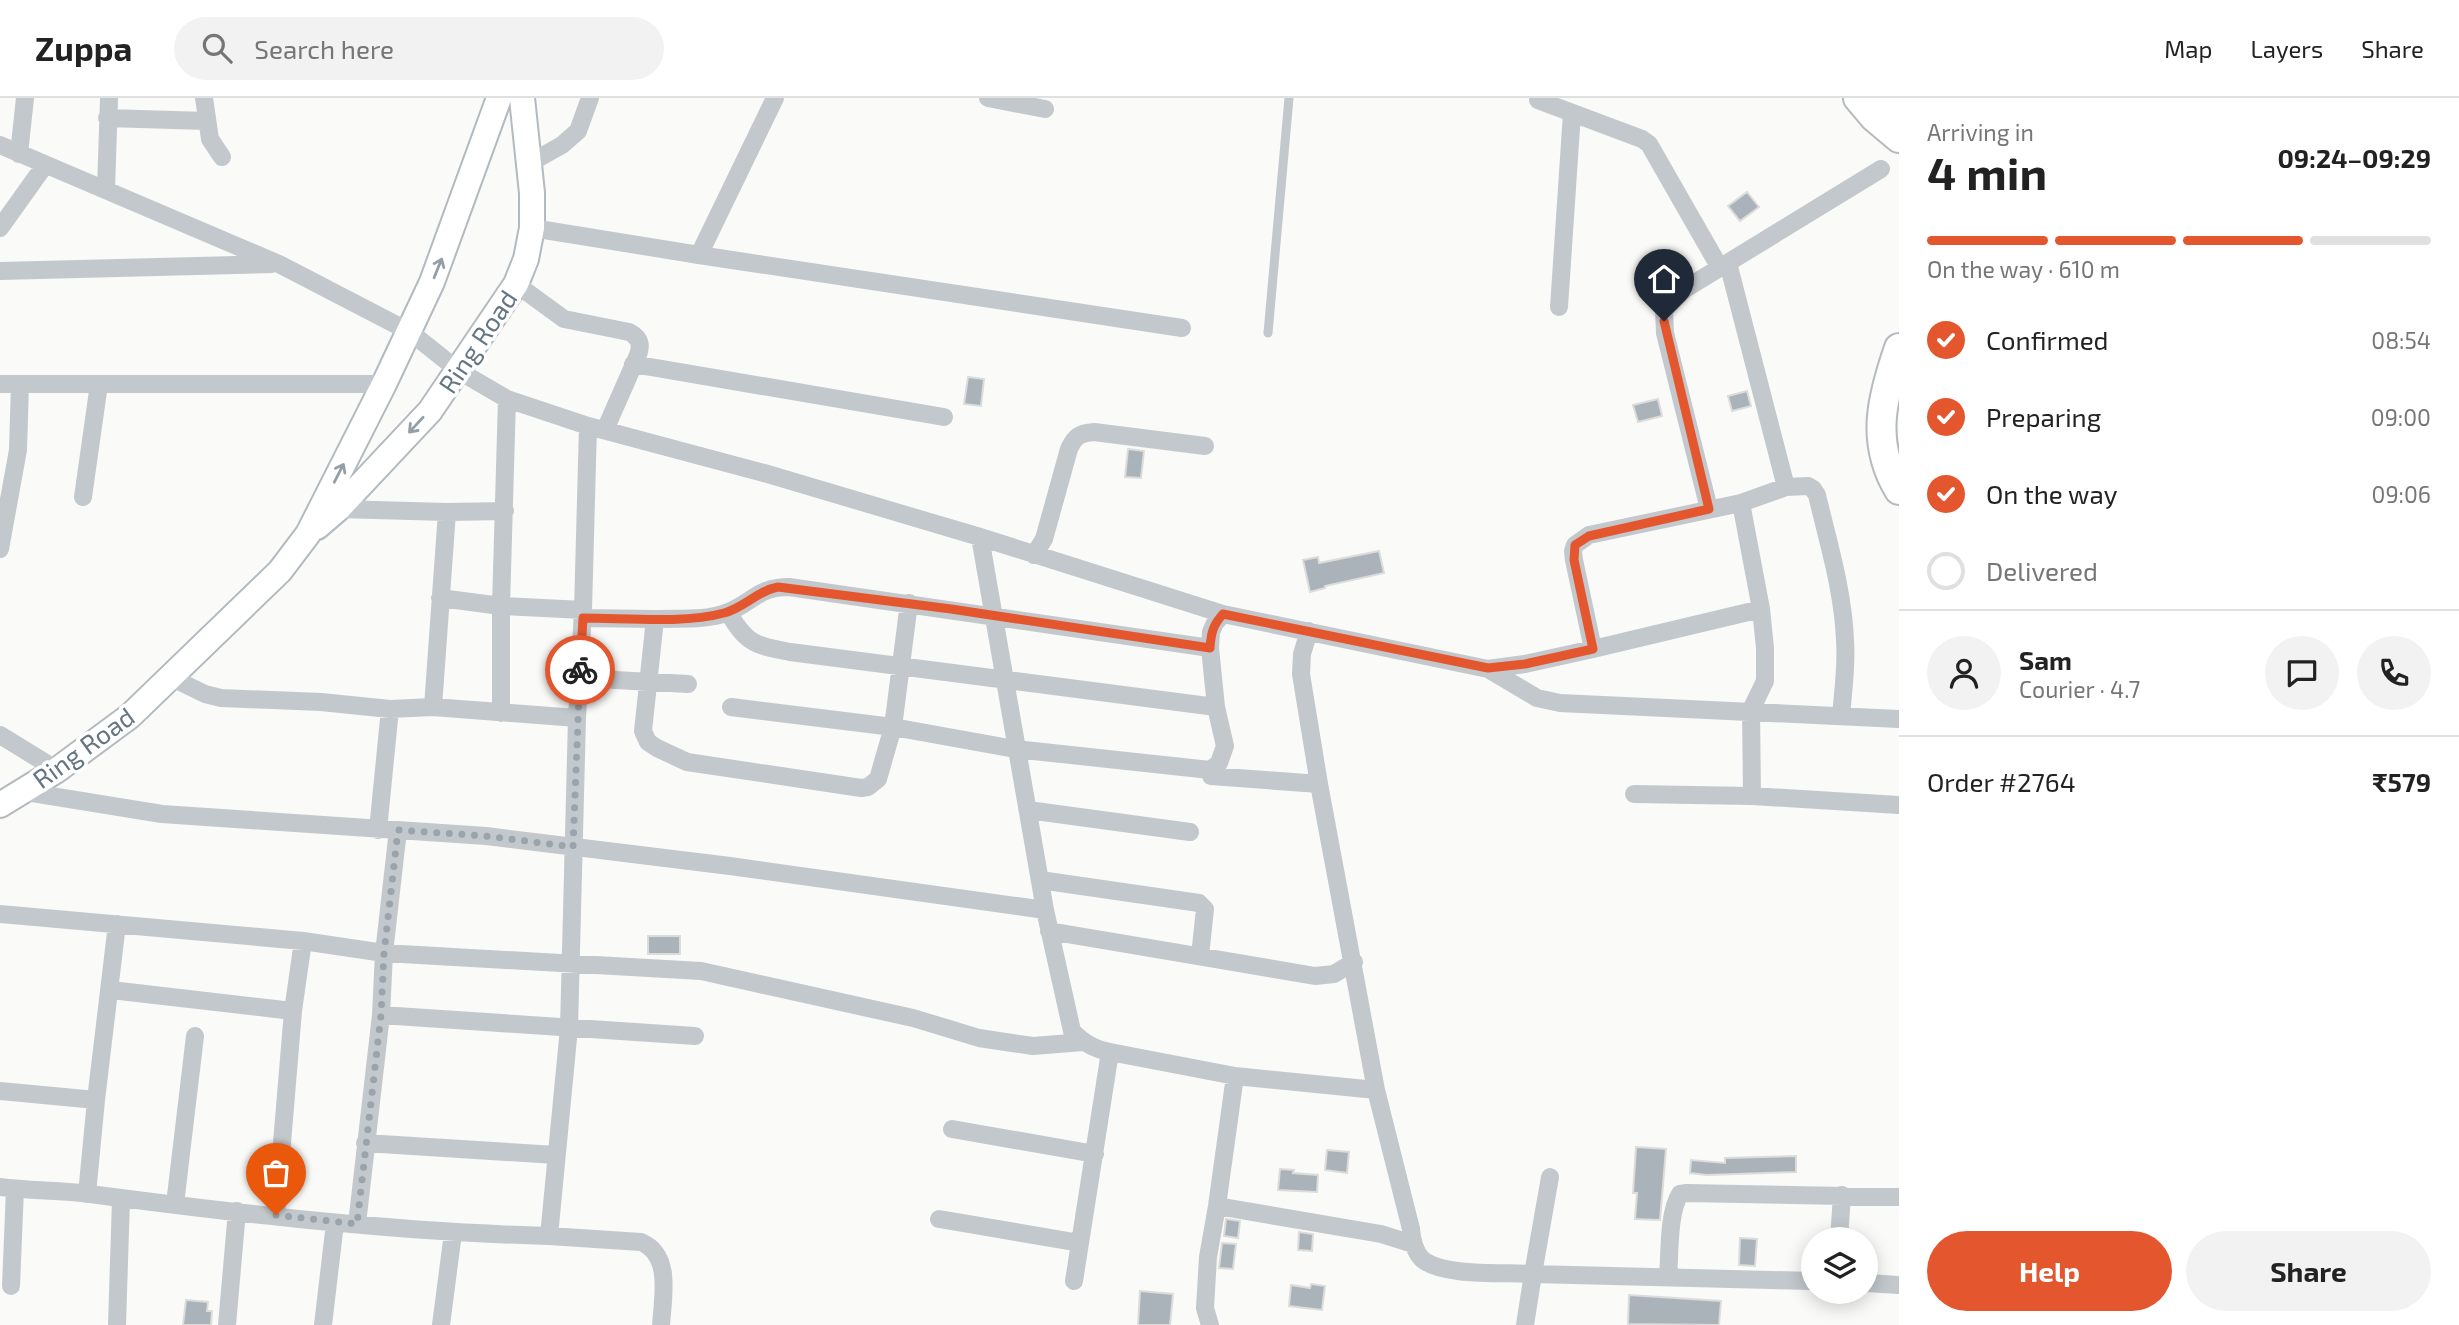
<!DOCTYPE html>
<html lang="en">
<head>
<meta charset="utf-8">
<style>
	:root { --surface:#fff; --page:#f2f2f2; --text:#222; --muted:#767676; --line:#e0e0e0; --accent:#e4572e }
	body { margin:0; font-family:"Exo 2",sans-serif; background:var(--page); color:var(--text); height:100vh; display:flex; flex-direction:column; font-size:26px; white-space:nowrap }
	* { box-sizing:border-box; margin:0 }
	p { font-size:23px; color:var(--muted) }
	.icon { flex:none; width:38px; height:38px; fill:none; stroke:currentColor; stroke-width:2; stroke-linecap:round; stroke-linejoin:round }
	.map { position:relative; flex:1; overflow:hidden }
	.drawer { display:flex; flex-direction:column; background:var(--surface); width:560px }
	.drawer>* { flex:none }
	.buttons { position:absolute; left:1801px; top:1129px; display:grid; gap:14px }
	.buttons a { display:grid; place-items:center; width:77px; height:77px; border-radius:50%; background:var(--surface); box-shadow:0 4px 18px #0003; font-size:35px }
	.pin { position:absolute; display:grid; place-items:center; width:60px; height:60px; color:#fff; margin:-72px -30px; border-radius:50% 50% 50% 0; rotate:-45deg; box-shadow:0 0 7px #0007 }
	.pin .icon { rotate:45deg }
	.courier { position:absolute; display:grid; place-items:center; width:70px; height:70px; margin:-35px; border:5px solid #e4572e; border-radius:50%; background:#fff; color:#222; box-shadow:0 2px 9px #0007 }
	.headline em { font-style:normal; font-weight:700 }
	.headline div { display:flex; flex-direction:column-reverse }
	.headline { display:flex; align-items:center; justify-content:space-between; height:119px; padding:0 28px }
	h1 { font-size:46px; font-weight:700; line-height:52px }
	.bar { display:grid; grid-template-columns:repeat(4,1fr); gap:10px 7px; align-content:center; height:84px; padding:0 28px }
	.bar i { height:9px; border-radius:5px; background:var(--line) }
	.bar .current { background:var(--accent) }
	.bar p { grid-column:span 4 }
	.line { display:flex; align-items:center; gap:18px; padding:0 28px; border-top:2px solid var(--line) }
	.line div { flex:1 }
	.round { display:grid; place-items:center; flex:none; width:74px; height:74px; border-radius:37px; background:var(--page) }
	ol { padding:0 28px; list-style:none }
	li { display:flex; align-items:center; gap:21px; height:77px }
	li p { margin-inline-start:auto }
	li .icon { padding:7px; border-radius:50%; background:var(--accent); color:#fff; stroke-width:4 }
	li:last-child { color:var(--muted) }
	li i { width:38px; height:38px; border:4px solid var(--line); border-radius:50% }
	.cta { display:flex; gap:14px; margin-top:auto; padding:14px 28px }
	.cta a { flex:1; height:80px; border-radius:42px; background:var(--accent); color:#fff; font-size:28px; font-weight:700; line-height:80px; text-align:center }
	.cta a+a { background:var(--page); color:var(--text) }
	header { display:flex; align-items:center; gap:42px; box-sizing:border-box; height:98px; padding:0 35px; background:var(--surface); border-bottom:2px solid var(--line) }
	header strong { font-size:33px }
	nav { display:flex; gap:38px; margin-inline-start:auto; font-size:24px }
	.search { width:490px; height:63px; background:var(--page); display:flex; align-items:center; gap:18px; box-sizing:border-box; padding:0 24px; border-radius:38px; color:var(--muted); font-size:26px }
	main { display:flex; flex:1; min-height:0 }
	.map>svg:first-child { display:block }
	.building { fill:#aab3b9; stroke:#dcdcda; stroke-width:2 }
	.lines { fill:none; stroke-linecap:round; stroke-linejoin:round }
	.secondary-casing { stroke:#b3babf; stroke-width:28 }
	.primary-casing { stroke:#b5babe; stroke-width:32 }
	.service { stroke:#c3c8cc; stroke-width:9 }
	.minor { stroke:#c3c8cc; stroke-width:18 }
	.secondary { stroke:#fff; stroke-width:24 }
	.primary { stroke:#fff; stroke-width:28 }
	.oneway { stroke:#939fa8 }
	.done { stroke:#99a4ac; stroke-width:7; stroke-dasharray:0 12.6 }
	.route { stroke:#e4572e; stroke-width:9 }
	.labels { text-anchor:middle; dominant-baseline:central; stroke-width:7; stroke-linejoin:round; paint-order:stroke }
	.street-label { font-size:26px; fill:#657683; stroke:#fff }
</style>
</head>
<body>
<header>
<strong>Zuppa</strong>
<div class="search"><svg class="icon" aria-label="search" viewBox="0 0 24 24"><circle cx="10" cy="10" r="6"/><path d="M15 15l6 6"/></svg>Search here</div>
<nav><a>Map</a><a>Layers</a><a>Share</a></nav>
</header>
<main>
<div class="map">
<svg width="1899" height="1227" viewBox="0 0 1899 1227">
	<rect width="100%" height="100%" fill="#fafaf8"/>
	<path class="building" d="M1747,94L1759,109L1740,123L1728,108Z
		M968,279L984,281L981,308L964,306Z
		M1747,293L1751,308L1732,313L1728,298Z
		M1658,301L1662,318L1638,324L1633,307Z
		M1128,351L1144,353L1141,380L1125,379Z
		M1379,453L1384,475L1325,488V490L1310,494L1303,462L1318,459L1319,465Z
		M648,838H680V856H648Z
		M1636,1049L1666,1051L1660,1122L1635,1121L1637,1095H1633Z
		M1327,1052L1349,1054L1347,1075L1325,1072Z
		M1796,1058V1074L1707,1077L1690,1075L1691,1062L1725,1065V1060Z
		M1280,1071L1294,1072L1293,1075L1318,1077L1317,1094L1278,1092Z
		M1226,1121L1240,1123L1238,1140L1224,1138Z
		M1299,1134L1313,1136L1312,1153L1298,1152Z
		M1740,1140L1757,1141L1755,1168L1739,1167Z
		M1222,1145L1236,1146L1233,1171L1219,1170Z
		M1311,1186L1325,1188L1322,1212L1289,1208L1291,1187L1310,1190Z
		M1140,1193L1173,1196L1170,1227H1138Z
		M1629,1197L1721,1203L1719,1227L1628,1226Z
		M186,1202L208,1204L207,1213H212L211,1227H183Z"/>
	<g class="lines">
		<defs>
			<path id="secondary" d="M317,429L338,411L430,313L516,186L526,161L532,130V95L522,0
				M0,707L57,672L130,618L280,473L308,436L384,286L432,184L499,0"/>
			<path id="primary" d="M1858,0L1874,19L1899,40
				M1886,0L1894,8L1899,29
				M1899,250C1882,299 1870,344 1899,392"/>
		</defs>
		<use href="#secondary" class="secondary-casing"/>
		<use href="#primary" class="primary-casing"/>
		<path class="service" d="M1268,235L1289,0"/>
		<path class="minor" d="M204,0L210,41L222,59
			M988,0L1045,11
			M1538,2L1642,41L1649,46L1720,170
			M107,20L206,23
			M0,47L279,166L410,234L459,273L507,301L588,328L764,375L980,439L1223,516L1488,571L1525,566L1593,551L1574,462L1573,453L1575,447L1589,437L1741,405L1786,389L1808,388L1813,391L1817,397C1828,444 1843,492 1845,542C1847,567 1843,593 1841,618
			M19,56L25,0
			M530,65L562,47L578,33L590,0
			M106,92L109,0
			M0,130L45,67
			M532,130L699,157L775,0
			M699,157L1182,230
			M1728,165L1786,389
			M0,173L272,166
			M516,186L564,221L629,234C639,239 642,246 638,257L605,332
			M1559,209L1572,15
			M633,266L944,319
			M0,286H384
			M83,399L99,286
			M1741,405L1761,511L1765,550V583L1751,612L1752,698
			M338,411L447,414L505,413
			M1709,411L1665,235L1664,212L1685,191L1881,71
			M980,439L1045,812L1072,933C1084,945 1094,951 1110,954L1235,978L1376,992
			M0,451L18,352L20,286
			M1034,457L1044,441L1069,351C1075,338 1080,335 1094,334L1205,348
			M440,500L501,508L583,512
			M728,514C747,546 754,547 790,554L1216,609
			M583,520L655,521L643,633L648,644L657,650L687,664L861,690L868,689L878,681L893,629L909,505
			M655,521C678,520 707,523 728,514C753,504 758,489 789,489L1210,550
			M1309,533L1302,556L1301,576L1319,686L1376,992L1411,1131C1412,1142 1414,1153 1422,1161C1442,1179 1506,1174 1533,1176L1525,1227
			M1593,551L1761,511
			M1488,571L1537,600L1560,605L1899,621
			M170,579L205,596L221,600L321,604L390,611L433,609L577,620L583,512L588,328
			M579,580L688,586
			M433,609L447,414
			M731,609L893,629L1015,651L1210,672L1219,665L1225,648L1216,609L1210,550L1211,534L1215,525L1223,516
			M501,615V508L507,301
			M0,637L57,672
			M1211,678L1319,686
			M20,693L162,716L486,738L730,768L1045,812
			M1634,696L1752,698L1899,707
			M1028,712L1190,734
			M378,732L390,611
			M1040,782L1199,805L1205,811L1200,858
			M0,816L303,843L384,855L701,873L913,920L979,940L1033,948L1083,944
			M1049,833L1315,878L1334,876L1354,864
			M111,892L293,913
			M381,917L695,938
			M0,993L96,1002
			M952,1031L1095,1056
			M365,1045L556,1057
			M1550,1079L1533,1176L1813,1183
			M0,1089C30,1093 60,1092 90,1096C242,1116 396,1134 549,1138L569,930L577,620
			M87,1096L96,1002L117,826
			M175,1106L195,938
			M1217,1108L1381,1136L1413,1146
			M276,1117L293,913L303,843
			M939,1121L1080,1145
			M357,1126L381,917L384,855L398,732
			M549,1138L641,1144C672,1157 663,1198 661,1227
			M1839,1141L1842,1097
			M1668,1179C1670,1156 1668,1115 1680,1096L1687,1095L1899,1099
			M1074,1183L1110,954
			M1866,1185L1899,1187
			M11,1188L15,1091
			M117,1227L121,1101
			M227,1227L237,1113
			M323,1227L335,1125
			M441,1227L453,1135
			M1210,1227L1205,1210L1208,1159L1217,1108L1235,978"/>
		<use href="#secondary" class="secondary"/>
		<use href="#primary" class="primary"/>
	</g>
	<defs><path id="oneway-shaft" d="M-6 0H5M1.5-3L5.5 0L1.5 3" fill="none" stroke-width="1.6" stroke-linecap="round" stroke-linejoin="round" transform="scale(1.75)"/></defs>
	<g class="oneway">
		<use href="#oneway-shaft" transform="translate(438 170) rotate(-68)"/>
		<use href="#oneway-shaft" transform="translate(416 327) rotate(133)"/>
		<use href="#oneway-shaft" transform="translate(339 375) rotate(-63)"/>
	</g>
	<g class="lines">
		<path class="done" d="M276,1117L357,1126L381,917L384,855L398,732L486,738L573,749L580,572"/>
		<path class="route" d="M580,572L583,520C625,520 684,526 724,515C744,510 757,493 778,489L951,511L1210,550C1211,535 1213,527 1223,516L1488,570L1525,566L1593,551L1574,462L1575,447L1589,438L1709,411L1664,223"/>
	</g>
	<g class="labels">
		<g class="street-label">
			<text transform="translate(477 243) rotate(-56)">Ring Road</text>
			<text transform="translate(83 649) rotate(-36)">Ring Road</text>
		</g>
	</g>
</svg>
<div class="buttons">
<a><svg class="icon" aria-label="layers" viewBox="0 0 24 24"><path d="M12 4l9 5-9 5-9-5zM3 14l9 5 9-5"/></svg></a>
</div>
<div class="pin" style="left:276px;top:1117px;background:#ea580c"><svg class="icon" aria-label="bag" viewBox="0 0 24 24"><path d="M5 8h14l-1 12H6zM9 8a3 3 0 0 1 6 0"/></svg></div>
<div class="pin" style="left:1664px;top:223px;background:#1f2937"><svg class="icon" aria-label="home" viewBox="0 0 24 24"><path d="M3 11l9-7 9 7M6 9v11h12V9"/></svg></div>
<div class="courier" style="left:580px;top:572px"><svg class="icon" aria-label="bike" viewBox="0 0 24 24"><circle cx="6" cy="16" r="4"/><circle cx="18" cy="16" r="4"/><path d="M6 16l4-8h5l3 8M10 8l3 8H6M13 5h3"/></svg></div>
</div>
<section class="drawer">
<div class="headline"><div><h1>4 min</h1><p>Arriving in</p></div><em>09:24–09:29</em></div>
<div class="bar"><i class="current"></i><i class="current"></i><i class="current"></i><i></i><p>On the way · 610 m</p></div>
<ol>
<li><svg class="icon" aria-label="check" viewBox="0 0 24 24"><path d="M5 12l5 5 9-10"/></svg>Confirmed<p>08:54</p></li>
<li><svg class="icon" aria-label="check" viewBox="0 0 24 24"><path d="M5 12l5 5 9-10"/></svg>Preparing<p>09:00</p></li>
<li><svg class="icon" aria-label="check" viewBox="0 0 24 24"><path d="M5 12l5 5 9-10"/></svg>On the way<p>09:06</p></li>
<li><i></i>Delivered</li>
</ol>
<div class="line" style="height:126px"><a class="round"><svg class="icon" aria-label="person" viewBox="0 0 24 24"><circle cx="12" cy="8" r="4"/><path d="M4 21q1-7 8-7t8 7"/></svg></a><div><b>Sam</b><p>Courier · 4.7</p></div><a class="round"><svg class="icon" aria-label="chat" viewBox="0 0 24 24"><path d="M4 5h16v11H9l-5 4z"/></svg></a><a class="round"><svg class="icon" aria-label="phone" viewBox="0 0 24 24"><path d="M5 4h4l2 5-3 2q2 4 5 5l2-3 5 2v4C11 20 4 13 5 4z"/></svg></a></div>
<div class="line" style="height:91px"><div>Order #2764</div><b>₹579</b></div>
<div class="cta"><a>Help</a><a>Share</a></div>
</section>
</main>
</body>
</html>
